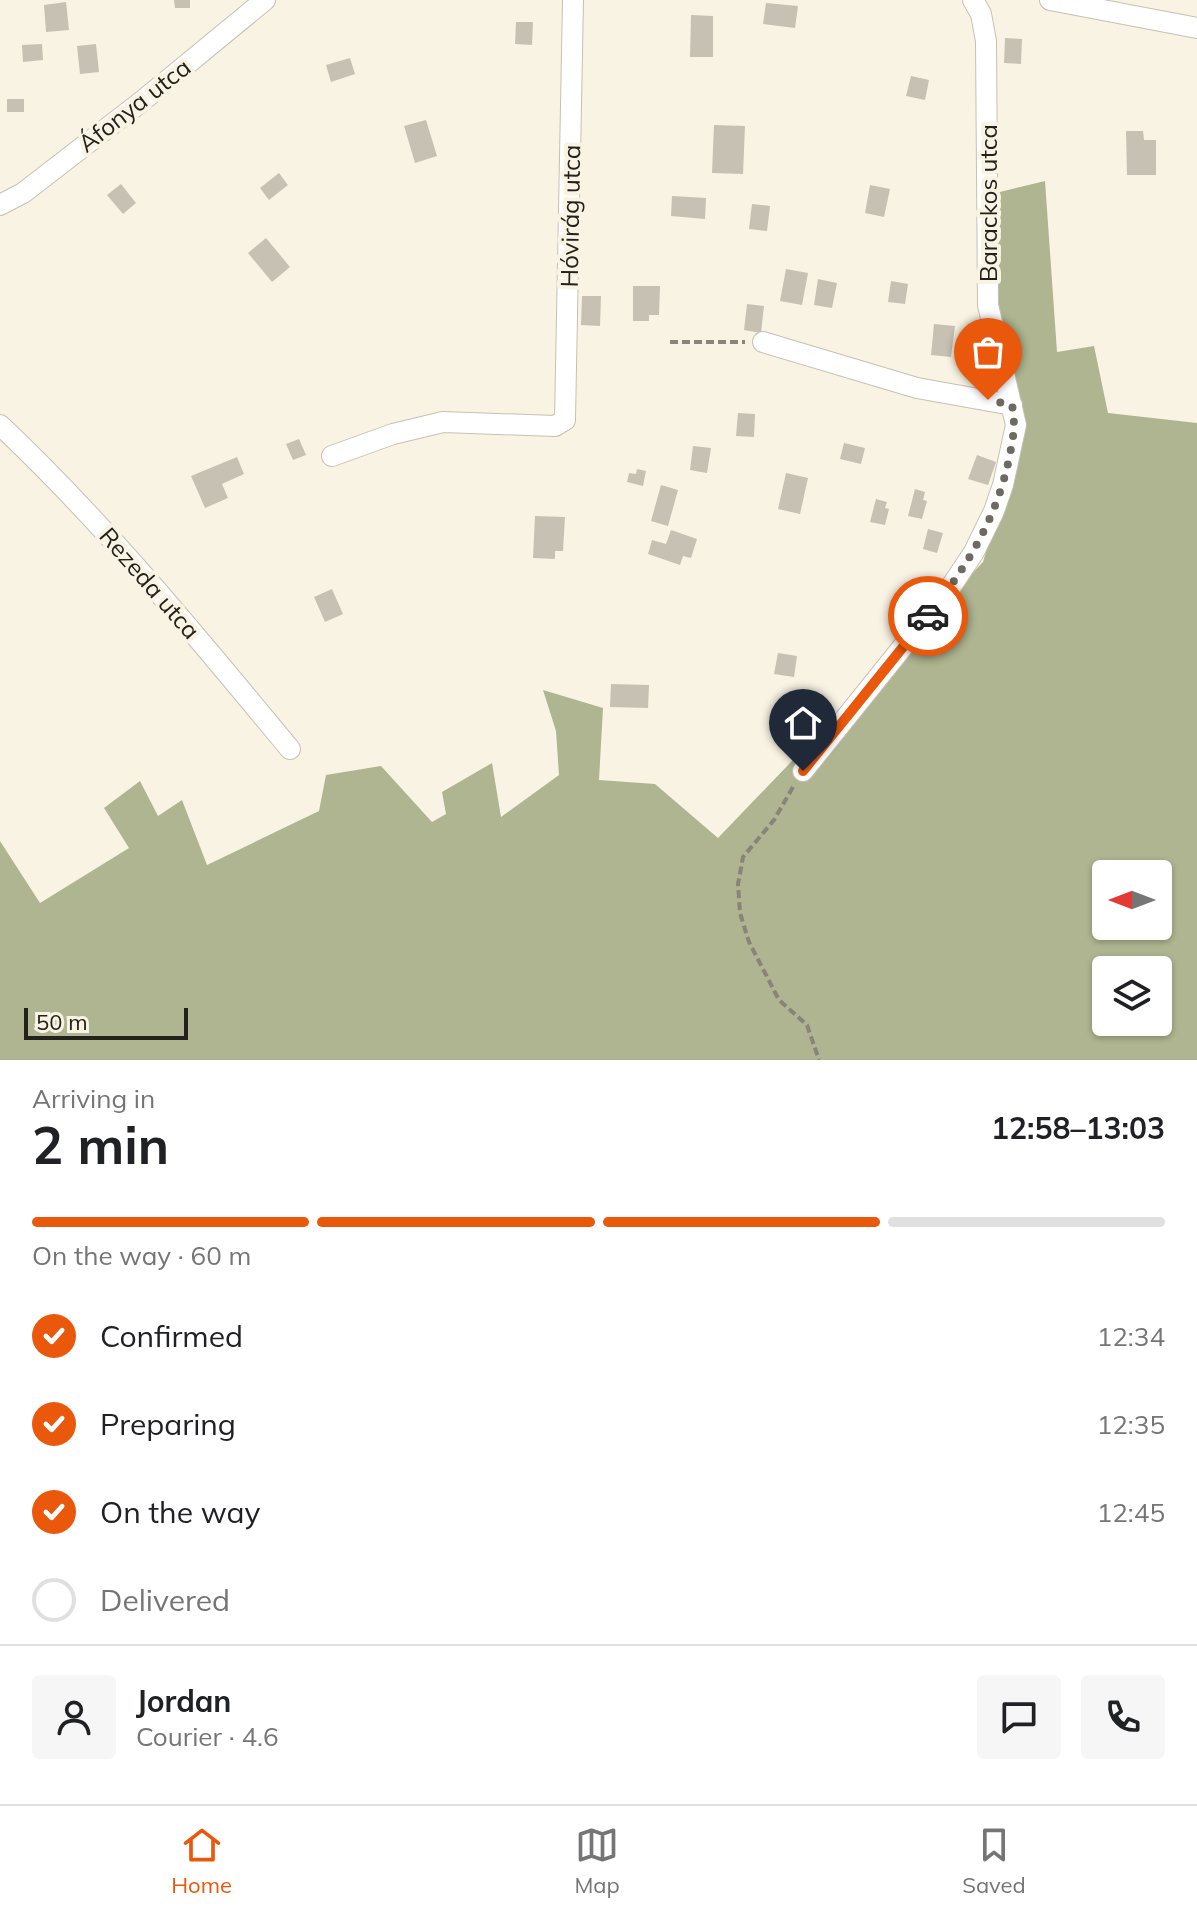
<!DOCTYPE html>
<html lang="en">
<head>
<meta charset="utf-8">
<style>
	:root { --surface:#fff; --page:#f6f6f6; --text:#202124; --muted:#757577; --line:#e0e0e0; --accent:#ea580c }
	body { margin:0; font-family:Mulish,sans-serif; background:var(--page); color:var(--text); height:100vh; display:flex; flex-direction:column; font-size:30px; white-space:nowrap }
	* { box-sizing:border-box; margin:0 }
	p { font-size:26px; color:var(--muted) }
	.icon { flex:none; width:44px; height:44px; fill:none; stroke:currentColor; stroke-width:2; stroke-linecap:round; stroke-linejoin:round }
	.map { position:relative; height:1060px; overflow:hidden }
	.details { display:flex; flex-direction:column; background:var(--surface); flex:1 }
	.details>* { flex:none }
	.needle { width:52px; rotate:270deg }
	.fabs { position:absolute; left:1092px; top:860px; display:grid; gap:16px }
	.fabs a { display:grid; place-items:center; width:80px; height:80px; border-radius:8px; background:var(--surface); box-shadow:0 2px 6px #0004; font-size:40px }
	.scale { position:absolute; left:24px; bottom:20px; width:164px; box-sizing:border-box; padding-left:8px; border:4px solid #23211b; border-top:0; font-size:22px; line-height:28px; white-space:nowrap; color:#23211b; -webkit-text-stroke:6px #f9f3e4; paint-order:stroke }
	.pin { position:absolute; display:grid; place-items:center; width:68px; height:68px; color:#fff; margin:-82px -34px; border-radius:50% 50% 50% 0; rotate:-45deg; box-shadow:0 0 8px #0007 }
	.pin .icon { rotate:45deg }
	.courier { position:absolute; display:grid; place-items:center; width:80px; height:80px; margin:-40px; border:6px solid #ea580c; border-radius:50%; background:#fff; color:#222; box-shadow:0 2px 10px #0007 }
	.headline em { font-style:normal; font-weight:700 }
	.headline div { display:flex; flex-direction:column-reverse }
	.headline { display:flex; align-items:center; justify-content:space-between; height:136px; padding:0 32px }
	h1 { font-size:52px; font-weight:700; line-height:60px }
	.bar { display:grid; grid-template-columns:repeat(4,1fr); gap:12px 8px; align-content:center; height:96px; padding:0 32px }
	.bar i { height:10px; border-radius:6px; background:var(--line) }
	.bar .active { background:var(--accent) }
	.bar p { grid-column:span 4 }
	.line { display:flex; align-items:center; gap:20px; padding:0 32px; border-top:2px solid var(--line) }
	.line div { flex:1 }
	.round { display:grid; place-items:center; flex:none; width:84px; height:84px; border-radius:8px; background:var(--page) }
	ol { padding:0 32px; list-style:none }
	li { display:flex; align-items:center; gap:24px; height:88px }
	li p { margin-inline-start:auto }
	li .icon { padding:8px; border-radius:50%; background:var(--accent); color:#fff; stroke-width:4 }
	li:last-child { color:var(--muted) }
	li i { width:44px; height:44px; border:4px solid var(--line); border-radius:50% }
	.tab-bar { display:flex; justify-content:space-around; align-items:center; height:112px; border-top:2px solid var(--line); background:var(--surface); font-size:22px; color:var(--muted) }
	.tab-bar a { display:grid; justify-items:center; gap:4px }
	.tab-bar .active { color:var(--accent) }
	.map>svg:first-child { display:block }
	.forest { fill:#aeb590; fill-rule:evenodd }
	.building { fill:#c7c1b3 }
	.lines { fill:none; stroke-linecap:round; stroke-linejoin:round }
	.street-casing { stroke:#c7c1b3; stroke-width:22 }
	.path { stroke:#88847a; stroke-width:4; stroke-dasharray:8 4; stroke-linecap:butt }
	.street { stroke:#fff; stroke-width:20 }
	.done { stroke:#6e6a61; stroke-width:8; stroke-dasharray:0 14.4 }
	.route { stroke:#ea580c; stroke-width:10 }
	.labels { text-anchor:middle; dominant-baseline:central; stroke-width:8; stroke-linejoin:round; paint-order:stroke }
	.street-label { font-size:24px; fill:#23211b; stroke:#f9f3e4 }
</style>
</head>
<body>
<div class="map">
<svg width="1197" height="1060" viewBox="0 0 1197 1060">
	<rect width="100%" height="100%" fill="#f9f3e4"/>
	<path class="forest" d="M1045,181L1057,352L1094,346L1108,413L1197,423V1060H0V841L40,903L129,848L104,808L140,781L158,816L182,800L207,865L319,811L326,775L381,766L432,822L446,814L442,792L492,763L501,817L559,775L556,731L543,690L603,708L599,780L655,784L718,838L983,562L1025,425L993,302L996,193ZM1106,874H1158V926H1106ZM1106,970H1158V1022H1106Z"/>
	<path class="building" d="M174,0H190V8H175Z
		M66,2L69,30L46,32L44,5Z
		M766,3L798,6L795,28L763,24Z
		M691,15L713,16V57H690Z
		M516,22H533L532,45L515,44Z
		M1005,38L1022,39L1021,64L1004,63Z
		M42,44L43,60L23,62L22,45Z
		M96,44L99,72L80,74L77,46Z
		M350,58L355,74L331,82L326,65Z
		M911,76L929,80L925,100L906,96Z
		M7,99H24V112H7Z
		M426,120L437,156L415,163L404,126Z
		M714,125L745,126L743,174L712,173Z
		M1126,131H1143L1144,140H1156V175H1127Z
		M279,173L288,185L269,200L260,188Z
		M121,184L136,203L123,214L107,195Z
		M870,185L890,189L884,217L865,213Z
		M672,196L706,198L705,219L671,216Z
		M752,204L770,206L767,231L749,229Z
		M266,238L290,267L272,282L248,253Z
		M786,269L808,273L802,305L780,301Z
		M818,279L837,283L832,308L814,305Z
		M891,281L908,284L905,304L888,302Z
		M633,286H660L659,315H649V321H633Z
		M582,296H601L600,326L581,325Z
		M747,304L764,306L761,333L744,330Z
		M934,324L955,326L951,357L931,355Z
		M738,413L755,414L754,437L736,436Z
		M299,439L306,455L293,460L286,444Z
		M844,443L865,448L861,464L840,459Z
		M693,446L711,448L707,473L690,470Z
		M977,455L996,462L988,485L968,479Z
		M237,457L244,474L222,484L228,498L205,508L191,476Z
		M637,469L646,471L643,486L627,482L629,473L636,474Z
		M786,473L808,478L800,514L778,509Z
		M661,485L678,490L668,526L651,521Z
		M915,489L925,492L923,500L927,501L922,519L908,516Z
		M876,499L887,502L885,508L889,509L885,525L870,522Z
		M535,516L565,517L563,551H555V559L533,558Z
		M928,529L943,533L937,553L923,549Z
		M671,530L697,539L691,558L683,556L680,565L648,554L652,540L666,544Z
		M332,589L343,614L325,622L314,597Z
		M778,653L797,656L794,677L774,674Z
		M611,684L649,685L648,708L610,707Z"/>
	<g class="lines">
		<defs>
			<path id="street" d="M1050,0L1197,28
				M0,205L23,193L141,102L265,0
				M763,342L917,388L1012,405
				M0,425C106,525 197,637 290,749
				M332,456L393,434L443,422L555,426L565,420L573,0
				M803,771L950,588L974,552L994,511L1003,485L1016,425L988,305L986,41L981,14L973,0"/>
		</defs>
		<use href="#street" class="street-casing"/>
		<path class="path" d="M670,342H745
			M793,787L774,820L743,857L738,884L740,913L749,942L779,1000L807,1025L819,1060"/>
		<use href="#street" class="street"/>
	</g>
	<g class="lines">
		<path class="done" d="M928,616C966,568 996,520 1009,459C1013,439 1016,425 1012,405L988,400"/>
		<path class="route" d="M803,771L928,616"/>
	</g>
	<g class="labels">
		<g class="street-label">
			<text transform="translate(134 105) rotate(-38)">Áfonya utca</text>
			<text transform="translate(988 203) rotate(-90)">Barackos utca</text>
			<text transform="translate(570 216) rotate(-89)">Hóvirág utca</text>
			<text transform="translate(150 583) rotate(49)">Rezeda utca</text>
		</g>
	</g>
</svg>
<div class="fabs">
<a><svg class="needle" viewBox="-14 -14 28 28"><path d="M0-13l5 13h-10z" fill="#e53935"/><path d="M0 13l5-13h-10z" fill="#757577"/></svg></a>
<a><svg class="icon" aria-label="layers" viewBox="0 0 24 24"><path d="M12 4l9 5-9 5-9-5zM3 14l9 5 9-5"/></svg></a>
</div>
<div class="scale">50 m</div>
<div class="pin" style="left:988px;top:400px;background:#ea580c"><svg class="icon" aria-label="bag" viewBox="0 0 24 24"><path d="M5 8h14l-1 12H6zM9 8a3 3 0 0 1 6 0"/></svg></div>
<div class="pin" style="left:803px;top:771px;background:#1f2937"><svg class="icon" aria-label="home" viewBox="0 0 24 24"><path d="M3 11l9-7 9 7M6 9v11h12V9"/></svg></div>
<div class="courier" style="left:928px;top:616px"><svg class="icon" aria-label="car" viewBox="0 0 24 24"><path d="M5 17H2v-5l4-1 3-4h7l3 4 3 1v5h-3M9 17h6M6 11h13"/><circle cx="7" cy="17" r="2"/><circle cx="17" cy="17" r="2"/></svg></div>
</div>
<section class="details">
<div class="headline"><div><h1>2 min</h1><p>Arriving in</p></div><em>12:58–13:03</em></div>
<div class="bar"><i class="active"></i><i class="active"></i><i class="active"></i><i></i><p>On the way · 60 m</p></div>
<ol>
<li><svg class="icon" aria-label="check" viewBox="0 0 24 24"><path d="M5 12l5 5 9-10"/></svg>Confirmed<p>12:34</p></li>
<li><svg class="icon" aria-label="check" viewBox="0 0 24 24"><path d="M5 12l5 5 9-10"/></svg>Preparing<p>12:35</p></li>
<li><svg class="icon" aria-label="check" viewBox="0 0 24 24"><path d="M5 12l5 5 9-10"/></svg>On the way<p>12:45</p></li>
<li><i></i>Delivered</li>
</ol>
<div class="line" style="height:144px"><a class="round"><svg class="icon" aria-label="person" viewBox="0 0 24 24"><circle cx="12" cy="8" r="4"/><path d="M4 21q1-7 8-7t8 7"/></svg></a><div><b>Jordan</b><p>Courier · 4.6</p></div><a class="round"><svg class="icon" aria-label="chat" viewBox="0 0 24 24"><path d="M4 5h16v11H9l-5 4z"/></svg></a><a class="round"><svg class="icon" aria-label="phone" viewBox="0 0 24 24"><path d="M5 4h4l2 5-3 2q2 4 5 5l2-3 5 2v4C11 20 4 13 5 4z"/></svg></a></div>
</section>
<nav class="tab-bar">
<a class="active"><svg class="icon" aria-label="home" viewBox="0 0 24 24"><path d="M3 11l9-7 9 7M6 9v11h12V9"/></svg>Home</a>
<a><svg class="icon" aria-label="map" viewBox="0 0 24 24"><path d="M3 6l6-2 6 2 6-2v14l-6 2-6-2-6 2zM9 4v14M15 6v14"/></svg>Map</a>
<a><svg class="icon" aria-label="saved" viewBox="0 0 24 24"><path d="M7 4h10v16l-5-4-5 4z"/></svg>Saved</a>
</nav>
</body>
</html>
